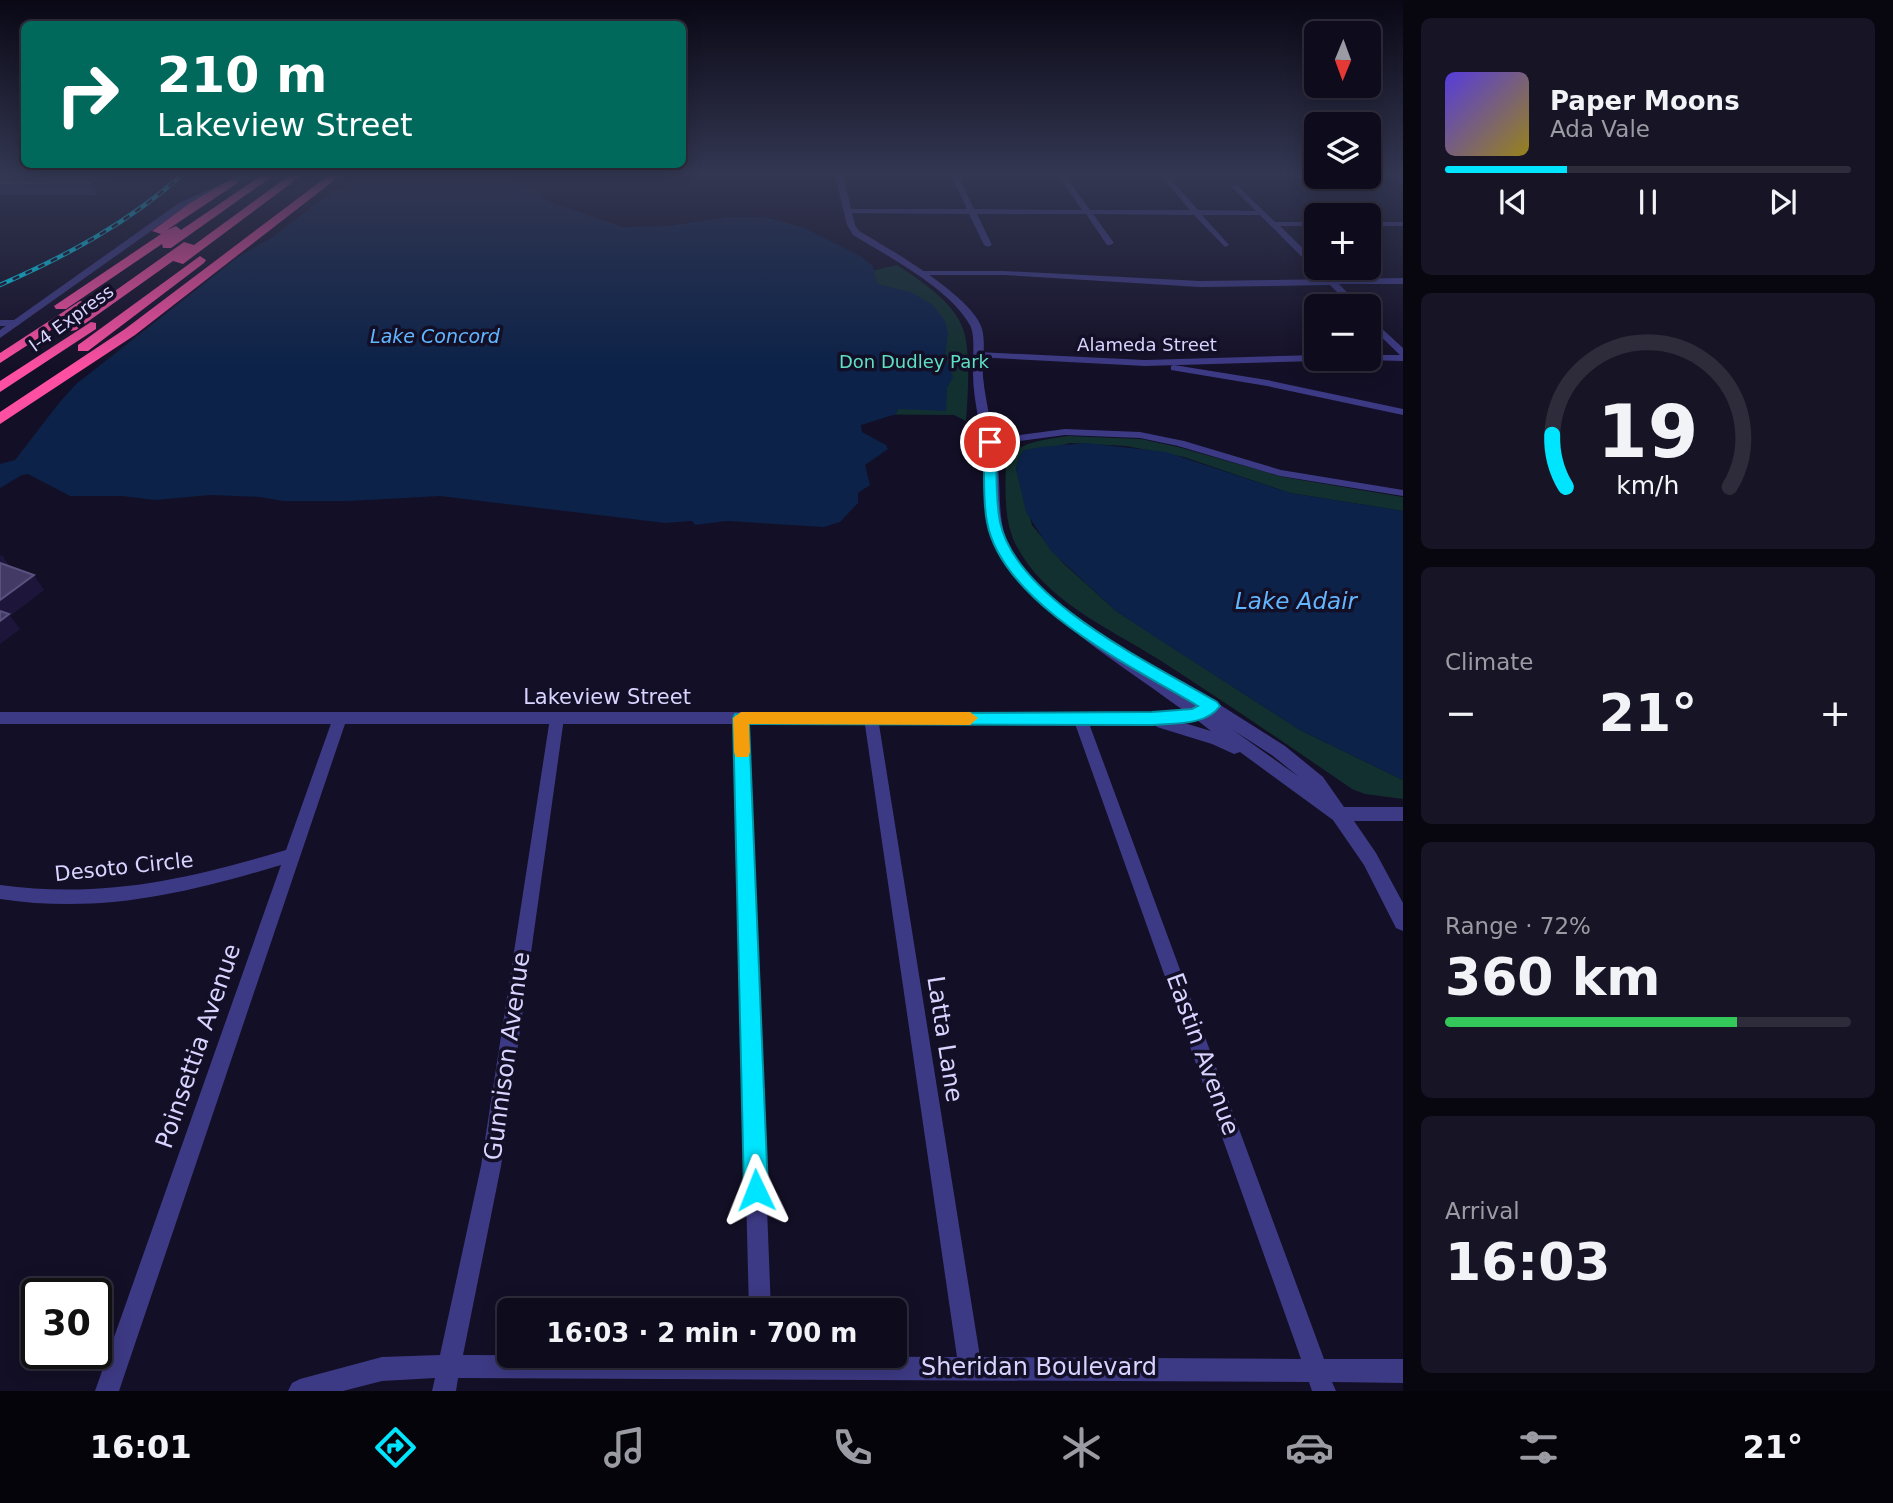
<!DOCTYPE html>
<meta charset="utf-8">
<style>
:root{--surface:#0e0b1c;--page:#171425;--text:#f1f3f6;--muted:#9b9ba3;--line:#2e2b3b;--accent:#00e5ff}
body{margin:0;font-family:"DejaVu Sans",sans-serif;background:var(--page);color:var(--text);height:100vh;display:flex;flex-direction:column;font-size:26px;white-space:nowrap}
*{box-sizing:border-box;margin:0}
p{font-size:23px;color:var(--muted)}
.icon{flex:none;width:38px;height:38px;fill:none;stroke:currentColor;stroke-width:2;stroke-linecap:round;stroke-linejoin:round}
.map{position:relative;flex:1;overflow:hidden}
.side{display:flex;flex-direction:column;gap:18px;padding:18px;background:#08060f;width:490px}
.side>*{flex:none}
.banner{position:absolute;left:21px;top:21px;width:665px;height:147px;border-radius:10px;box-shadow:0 4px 18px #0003,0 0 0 2px var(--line);background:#00695c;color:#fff;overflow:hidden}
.needle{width:46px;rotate:181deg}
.tools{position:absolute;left:1304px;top:21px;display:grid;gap:14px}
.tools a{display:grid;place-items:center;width:77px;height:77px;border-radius:10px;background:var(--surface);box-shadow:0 4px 18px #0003,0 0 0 2px var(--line);font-size:35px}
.speed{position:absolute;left:21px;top:1278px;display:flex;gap:14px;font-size:35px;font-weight:700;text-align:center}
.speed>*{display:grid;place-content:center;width:91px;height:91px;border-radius:50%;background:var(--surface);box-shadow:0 4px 18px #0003,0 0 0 2px var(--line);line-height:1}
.speed .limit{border:4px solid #111;border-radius:10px;background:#fff;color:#111}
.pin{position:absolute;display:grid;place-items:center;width:60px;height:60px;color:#fff;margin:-30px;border:4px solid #fff;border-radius:50%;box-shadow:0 2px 7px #0007}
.me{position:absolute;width:77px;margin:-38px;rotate:358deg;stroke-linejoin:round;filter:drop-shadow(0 0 5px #0008)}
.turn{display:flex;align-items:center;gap:24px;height:147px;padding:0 21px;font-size:32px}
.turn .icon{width:91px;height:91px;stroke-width:2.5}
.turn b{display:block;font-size:49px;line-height:60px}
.big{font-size:52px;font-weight:700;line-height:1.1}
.side .tile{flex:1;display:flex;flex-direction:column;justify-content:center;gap:10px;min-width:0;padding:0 24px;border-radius:10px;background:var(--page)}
.side .dial{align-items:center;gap:0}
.dial svg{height:182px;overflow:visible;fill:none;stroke:var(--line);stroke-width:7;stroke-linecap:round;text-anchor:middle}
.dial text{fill:var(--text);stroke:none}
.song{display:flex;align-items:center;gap:21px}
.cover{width:84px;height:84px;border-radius:10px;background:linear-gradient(135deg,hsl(250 70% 55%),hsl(50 70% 35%))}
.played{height:7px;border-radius:4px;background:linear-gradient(90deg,var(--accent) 30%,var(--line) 30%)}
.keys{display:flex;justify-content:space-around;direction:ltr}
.heat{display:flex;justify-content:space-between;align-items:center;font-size:38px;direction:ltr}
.charge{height:10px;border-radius:5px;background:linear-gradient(90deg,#34c759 72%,var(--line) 0)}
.trip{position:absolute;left:497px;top:1298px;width:410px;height:70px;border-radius:10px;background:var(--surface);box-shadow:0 4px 18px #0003,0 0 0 2px var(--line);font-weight:700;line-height:70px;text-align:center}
.menu{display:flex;height:112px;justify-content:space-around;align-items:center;background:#06040b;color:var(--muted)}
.menu .icon{width:49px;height:49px}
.menu .on{color:var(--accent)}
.menu b{font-size:32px;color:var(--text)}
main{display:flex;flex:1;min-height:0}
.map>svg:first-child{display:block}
.green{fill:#12302f}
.water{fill:#0c2248}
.pier{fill:#130f26}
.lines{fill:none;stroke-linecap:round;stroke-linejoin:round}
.minor{fill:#3d3a85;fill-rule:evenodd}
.tertiary{fill:#3d3a85;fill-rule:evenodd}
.motorway{fill:#ff4fa3;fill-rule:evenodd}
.rail-casing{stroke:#00e5ff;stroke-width:4.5}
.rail{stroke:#130f26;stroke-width:2.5;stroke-dasharray:7;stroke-linecap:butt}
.wall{fill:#312854}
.shaded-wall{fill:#1d163a}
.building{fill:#433a66;stroke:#5a527e;stroke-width:2}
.route{fill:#00e5ff;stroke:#0095a6;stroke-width:2}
.slow{fill:#f59e0b}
.labels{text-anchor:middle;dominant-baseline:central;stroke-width:7;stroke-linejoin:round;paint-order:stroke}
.far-street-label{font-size:18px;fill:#d9d4ff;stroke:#130f26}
.far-park-label{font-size:18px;fill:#5fe0c0;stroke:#130f26}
.far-water-label{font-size:19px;font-style:italic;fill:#62b6ff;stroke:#130f26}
.street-label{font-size:21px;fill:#d9d4ff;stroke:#130f26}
.water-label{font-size:23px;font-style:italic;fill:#62b6ff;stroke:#130f26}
.near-street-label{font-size:24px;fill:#d9d4ff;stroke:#130f26}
</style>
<main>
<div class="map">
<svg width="1403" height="1391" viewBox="0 0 1403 1391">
<rect width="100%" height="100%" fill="#130f26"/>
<g class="green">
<path d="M897,265C921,281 953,301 963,329C971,350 968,398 966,421L954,415L830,414L863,273Z"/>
<path d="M1067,436L1141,439L1178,447L1283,477L1403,497V511L1290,493L1184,457L1126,446L1070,443L1019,457L1016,469L1032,525L1062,562L1116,611L1300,730L1403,780V799L1365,794L1352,789C1288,745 1223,701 1158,659C1107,627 1043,600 1015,543C1004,520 1005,490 1006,465C1013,441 1046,440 1067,436Z"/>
</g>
<g class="water">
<path d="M365,175H478L535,189L541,197L556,204L623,227L669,226L728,217H764L802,227L859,255L873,266L877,284L911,292L933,305L945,321L948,333L945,357L953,377L947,388L946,411L898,409L896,414L861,425L862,432L886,445L888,449L865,465L870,485L858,493V503L840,522L824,527L727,521L695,525L692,521L665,523L440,496L349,501H283L260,497L210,495L155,500L122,496H70L28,474L22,475L0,488V464L15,460L59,403L111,345L231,261L274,236L324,198Z"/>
<path d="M1086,443L1166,452L1290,493L1403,511V780L1300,730L1149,633L1116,611L1051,551L1026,512L1016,469L1019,457L1024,450L1041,447Z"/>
</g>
<path class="pier" d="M232,257H238L57,399L109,343Z"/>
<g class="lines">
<g class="minor">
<path d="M951,175H958L974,209L1082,210L1058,175H1065L1090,210H1190L1160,175H1167L1198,210L1256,211L1231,186L1237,185L1275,222H1316V226H1280L1316,261V268H1319H1313L1260,215H1202L1229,245L1225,247L1194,215L1093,214L1114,243L1110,245H1107L1086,214H977L992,245L988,247L984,245L969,214L848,213L844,211L848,209H967Z"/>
<rect x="1368" y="222" width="35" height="4"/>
<path d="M919,271H1004L1200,281L1403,278V284H1339L1360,306H1351L1330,285L1200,287L1004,275H922L918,273Z"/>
<path d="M1368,316L1403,348V361L1365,360L1368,359V355H1400L1368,324Z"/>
<path d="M0,320H17L21,323L17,326H0Z"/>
<path d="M978,352L1145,360L1316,355V359H1320L1316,361L1145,366L975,357L973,355Z"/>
<path d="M1174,365L1267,380L1403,409V415L1267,386L1171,370V366Z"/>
<path d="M1065,429L1140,432L1184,441L1281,470L1403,490V496L1280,476L1178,446L1140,438L1065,435L990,445L985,442L990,439Z"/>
<path d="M340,713L345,714L347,718L119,1391H95L281,865C184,894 101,914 0,899V885C103,899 188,879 286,850L333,718L335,714Z"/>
<path d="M557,713L562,714L564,718L501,1166L463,1355L957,1357L864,718L866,714H876L878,718L980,1357L1301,1359L1073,718L1075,714H1085L1087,718L1324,1359H1403V1383L1332,1382L1336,1391H1312L1309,1382L458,1378L456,1391H432L435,1378L382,1381L343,1391H288L292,1383L300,1379L382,1357L440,1355L481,1166L550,718L552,714Z"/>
<path d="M741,713L746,714L748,718L771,1311H749L734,718L736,714Z"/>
</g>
<g class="tertiary">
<path d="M241,175H252L185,207L0,338V330L179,203Z"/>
<path d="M835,175H843L855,225L859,231C888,248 974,297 982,329C986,344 982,362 983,377C986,407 995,436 998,466C1001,494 997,522 1010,549C1034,596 1127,653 1171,685L1178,680L1184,682L1285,746L1323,777L1344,807H1403V821H1354L1376,853L1403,903V931L1396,928L1364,865L1333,820L1240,752L1234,754L1212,744L1157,727L1155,724H0V712H1152L1183,710C1128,669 1030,610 998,551C984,525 988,496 986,468C984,436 973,405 973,373C972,360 976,337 970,325C949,288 889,257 853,235L847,225ZM1197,720L1211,731L1181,722ZM1233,730L1273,756L1299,777Z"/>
<path d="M1390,175H1399L1403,178V184Z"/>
</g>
<g class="motorway">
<path d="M262,175H274L171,248H163L162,244L66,309H56L54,306L161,234L152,231L190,203L230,180L239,182L167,230L176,226L181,230Z"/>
<path d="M290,175H302L183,264L173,261L76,330L71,331L64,327L184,242L194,245Z"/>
<path d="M329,175H341L135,335L0,424V412L125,329Z"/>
<path d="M200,256L206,260L204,263L88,351H78V345Z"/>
<path d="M80,301L85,302V308L0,363V353Z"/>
<path d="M91,322L96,323V329L0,392V381Z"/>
</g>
<g class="rail-casing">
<path id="rail" d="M0,285C66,256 128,223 182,175"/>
</g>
<use href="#rail" class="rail"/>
</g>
<g class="wall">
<path d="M119,175L96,195H0V178Z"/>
<path d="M1293,175H1316L1317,177L1316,179H1297Z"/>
<path d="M1368,175H1372L1370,179H1352L1350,177H1368Z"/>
</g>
<g class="shaded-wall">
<path d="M100,175H119L96,195L90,183Z"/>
<path d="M2,555L12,570H0V556Z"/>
<path d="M34,575L44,590L10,616L20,629L0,644V600Z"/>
</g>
<g class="building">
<path d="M4,175H100L90,183H0V178Z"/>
<path d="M0,563L34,575L0,600Z"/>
<path d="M0,611L9,614L0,621Z"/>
</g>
<linearGradient id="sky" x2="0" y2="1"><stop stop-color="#0a0815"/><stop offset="0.47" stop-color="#333752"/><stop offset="1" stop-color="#333752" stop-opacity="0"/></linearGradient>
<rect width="1403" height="370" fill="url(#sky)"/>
<path class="route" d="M990,438L996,442C997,468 995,497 1000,522C1017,601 1153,664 1217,702L1220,706C1206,726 1173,723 1152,725L749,724L768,1190L764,1198L756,1201L748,1198L744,1190L733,718L735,714L1152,712L1192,709L1198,706C1133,667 1002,604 987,522C982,497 985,468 984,442Z"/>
<path class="slow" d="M741,712H970L978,718L970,725L749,724L750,752L748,757H736L734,752L733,718Z"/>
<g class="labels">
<g class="far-street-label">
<text transform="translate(71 318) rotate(-36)">I-4 Express</text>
<text x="1147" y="344">Alameda Street</text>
</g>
<g class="far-park-label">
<text x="914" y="361">Don Dudley Park</text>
</g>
<g class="far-water-label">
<text x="435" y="336">Lake Concord</text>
</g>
<g class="street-label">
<text x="607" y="697">Lakeview Street</text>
<text transform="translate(124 867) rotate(-6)">Desoto Circle</text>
</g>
<g class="water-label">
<text x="1296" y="601">Lake Adair</text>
</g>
<g class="near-street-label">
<text transform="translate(945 1039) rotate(81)">Latta Lane</text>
<text transform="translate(198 1046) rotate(-71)">Poinsettia Avenue</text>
<text transform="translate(1203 1054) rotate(70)">Eastin Avenue</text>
<text transform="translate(507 1056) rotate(-82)">Gunnison Avenue</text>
<text x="1039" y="1367">Sheridan Boulevard</text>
</g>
</g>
</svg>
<div class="tools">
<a><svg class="needle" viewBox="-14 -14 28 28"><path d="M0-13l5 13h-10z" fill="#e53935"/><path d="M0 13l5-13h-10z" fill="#9b9ba3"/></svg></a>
<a><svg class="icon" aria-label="layers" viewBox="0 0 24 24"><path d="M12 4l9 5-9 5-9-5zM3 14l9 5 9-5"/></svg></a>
<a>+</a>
<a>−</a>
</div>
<div class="speed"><div class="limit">30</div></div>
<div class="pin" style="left:990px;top:442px;background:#d93025"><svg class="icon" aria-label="arrive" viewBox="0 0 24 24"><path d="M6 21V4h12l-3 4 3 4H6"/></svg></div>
<svg class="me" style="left:756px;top:1190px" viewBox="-20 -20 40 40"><path d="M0-17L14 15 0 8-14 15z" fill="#00e5ff" stroke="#fff" stroke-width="4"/></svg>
<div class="trip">16:03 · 2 min · 700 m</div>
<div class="banner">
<div class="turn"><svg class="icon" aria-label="right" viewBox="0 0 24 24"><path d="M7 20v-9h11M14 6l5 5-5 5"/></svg><div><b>210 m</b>Lakeview Street</div></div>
</div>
</div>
<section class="side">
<div class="tile">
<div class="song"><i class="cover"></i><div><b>Paper Moons</b><p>Ada Vale</p></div></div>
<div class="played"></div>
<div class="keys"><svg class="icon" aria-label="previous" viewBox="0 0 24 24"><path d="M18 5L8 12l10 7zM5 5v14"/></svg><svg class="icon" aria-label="pause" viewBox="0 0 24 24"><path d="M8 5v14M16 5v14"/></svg><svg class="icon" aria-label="next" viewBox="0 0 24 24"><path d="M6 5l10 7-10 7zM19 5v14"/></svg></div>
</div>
<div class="tile dial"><svg viewBox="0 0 100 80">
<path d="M14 69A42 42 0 1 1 86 69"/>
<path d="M14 69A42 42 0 0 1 8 46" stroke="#00e5ff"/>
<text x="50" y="56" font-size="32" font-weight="700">19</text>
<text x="50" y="72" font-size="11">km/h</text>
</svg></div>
<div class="tile"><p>Climate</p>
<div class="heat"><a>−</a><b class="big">21°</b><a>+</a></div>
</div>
<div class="tile"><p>Range · 72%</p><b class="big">360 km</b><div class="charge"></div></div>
<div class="tile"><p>Arrival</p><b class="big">16:03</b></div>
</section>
</main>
<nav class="menu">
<b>16:01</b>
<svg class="icon on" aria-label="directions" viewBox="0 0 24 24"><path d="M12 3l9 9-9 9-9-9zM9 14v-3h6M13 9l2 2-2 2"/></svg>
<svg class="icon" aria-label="music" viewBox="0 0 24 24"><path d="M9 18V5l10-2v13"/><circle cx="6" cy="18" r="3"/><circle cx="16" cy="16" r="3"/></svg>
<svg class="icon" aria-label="phone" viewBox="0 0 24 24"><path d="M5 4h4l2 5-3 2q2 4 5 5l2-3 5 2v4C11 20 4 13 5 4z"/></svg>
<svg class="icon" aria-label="climate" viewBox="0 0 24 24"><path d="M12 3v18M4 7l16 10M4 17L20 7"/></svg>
<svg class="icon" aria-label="car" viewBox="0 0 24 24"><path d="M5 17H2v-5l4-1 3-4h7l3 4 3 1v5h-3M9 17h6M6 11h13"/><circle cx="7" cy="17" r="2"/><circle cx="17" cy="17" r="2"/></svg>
<svg class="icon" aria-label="filters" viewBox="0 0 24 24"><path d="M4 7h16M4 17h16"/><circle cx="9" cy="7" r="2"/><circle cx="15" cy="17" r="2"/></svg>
<b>21°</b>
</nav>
